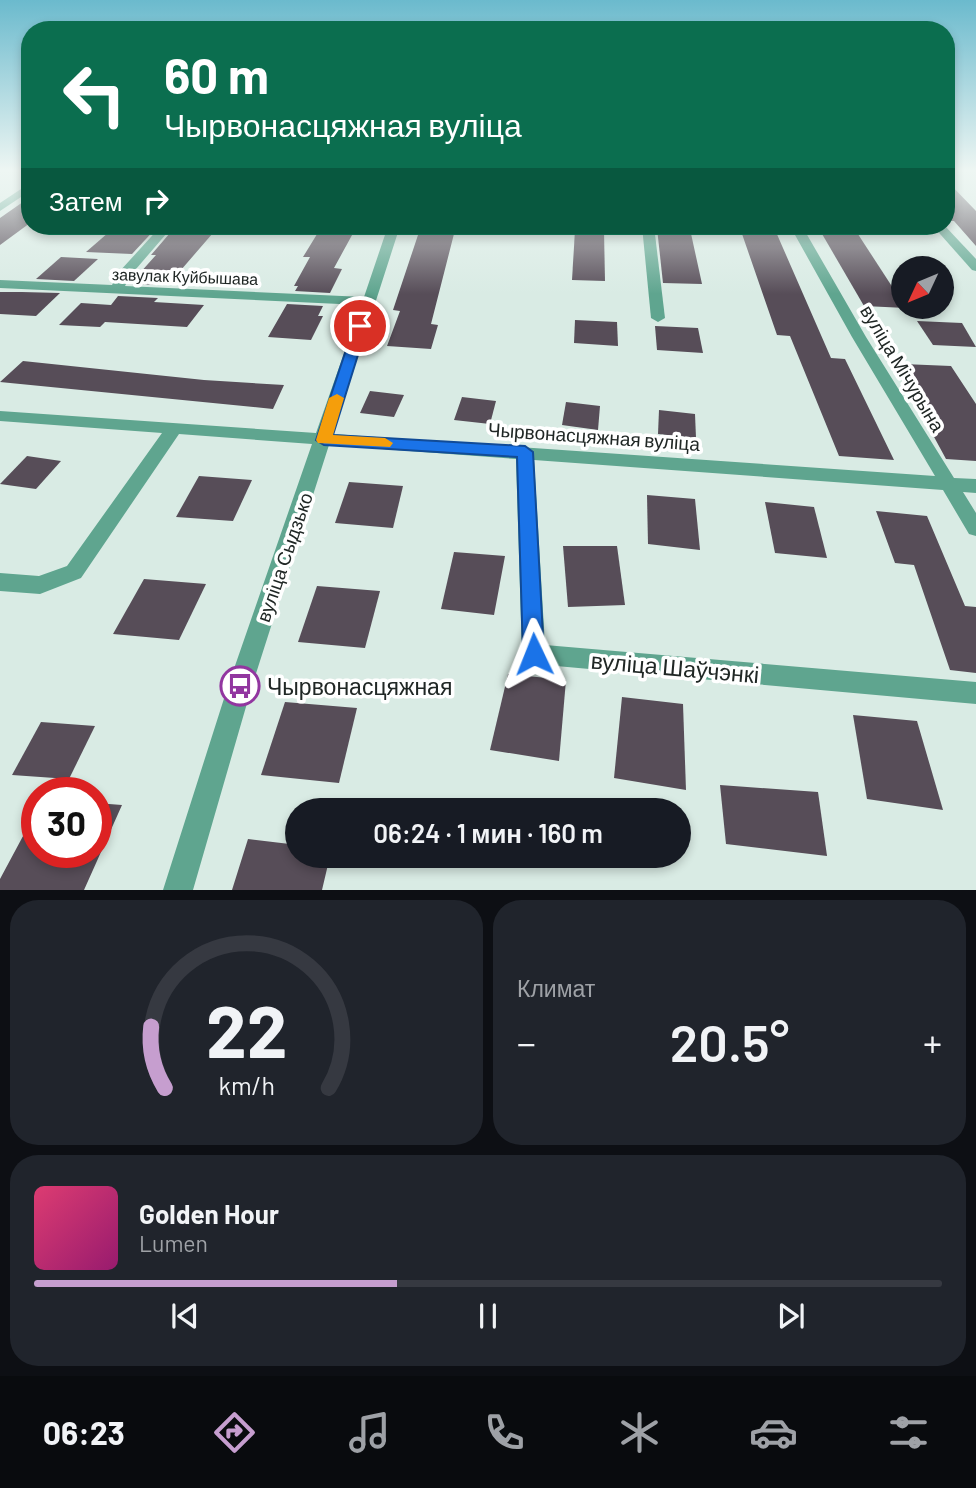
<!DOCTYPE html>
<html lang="ru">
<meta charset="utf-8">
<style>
:root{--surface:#171b24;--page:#20242c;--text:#f1f3f6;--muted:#9ea1a6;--line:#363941;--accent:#c69ecf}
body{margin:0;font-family:Barlow,sans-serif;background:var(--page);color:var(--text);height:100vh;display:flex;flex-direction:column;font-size:26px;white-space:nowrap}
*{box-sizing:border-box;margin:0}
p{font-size:23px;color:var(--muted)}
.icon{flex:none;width:38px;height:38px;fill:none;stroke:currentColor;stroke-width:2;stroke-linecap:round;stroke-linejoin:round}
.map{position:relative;height:890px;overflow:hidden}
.sheet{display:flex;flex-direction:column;gap:10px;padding:10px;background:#0d0f14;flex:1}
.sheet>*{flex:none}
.top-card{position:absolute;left:21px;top:21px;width:934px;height:214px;border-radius:28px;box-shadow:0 4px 10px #0003;background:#0b6e4f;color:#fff;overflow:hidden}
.needle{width:46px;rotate:226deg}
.fabs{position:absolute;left:891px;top:256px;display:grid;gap:14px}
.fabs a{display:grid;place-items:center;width:63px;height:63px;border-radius:50%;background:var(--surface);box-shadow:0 4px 10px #0003;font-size:35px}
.speed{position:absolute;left:21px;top:777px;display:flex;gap:14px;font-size:35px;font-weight:700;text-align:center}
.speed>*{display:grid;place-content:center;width:91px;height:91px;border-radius:50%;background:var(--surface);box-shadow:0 4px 10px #0003;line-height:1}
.speed .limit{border:10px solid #d22;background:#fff;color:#111}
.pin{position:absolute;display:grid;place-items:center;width:60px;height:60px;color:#fff;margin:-30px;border:4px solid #fff;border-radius:50%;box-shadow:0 2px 7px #0007}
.me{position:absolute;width:77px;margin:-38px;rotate:358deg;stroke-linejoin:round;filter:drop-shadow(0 0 5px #0008)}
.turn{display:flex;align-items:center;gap:24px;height:147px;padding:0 28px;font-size:32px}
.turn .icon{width:91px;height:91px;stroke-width:2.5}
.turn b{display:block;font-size:49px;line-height:60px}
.then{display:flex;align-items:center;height:66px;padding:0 28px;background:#0003;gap:14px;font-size:26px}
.big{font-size:52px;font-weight:600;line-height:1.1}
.sheet .widget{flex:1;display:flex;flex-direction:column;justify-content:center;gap:10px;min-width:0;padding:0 24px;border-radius:28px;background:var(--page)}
.sheet .dial{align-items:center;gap:0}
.dial svg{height:182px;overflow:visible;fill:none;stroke:var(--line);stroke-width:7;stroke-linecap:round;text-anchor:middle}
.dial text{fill:var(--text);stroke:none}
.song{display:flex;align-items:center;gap:21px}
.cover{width:84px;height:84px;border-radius:10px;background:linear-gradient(135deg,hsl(340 70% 55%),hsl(320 70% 35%))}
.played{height:7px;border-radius:4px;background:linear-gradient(90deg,var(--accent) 40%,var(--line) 40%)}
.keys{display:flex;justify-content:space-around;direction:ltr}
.heat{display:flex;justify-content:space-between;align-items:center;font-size:38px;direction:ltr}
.sheet .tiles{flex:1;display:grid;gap:10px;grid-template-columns:1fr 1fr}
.widget:last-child{grid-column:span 2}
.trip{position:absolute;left:285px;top:798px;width:406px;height:70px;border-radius:35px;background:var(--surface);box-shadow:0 4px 10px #0003;font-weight:600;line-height:70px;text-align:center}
.menu{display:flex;height:112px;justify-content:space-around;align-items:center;background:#090b0e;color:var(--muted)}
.menu .icon{width:49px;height:49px}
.menu .selected{color:var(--accent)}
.menu b{font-size:32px;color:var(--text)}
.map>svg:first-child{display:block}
.building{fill:#574d58}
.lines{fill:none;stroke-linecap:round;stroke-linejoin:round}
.minor{fill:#5fa58f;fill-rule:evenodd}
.route{fill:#1a73e8;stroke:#114b97;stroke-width:2}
.slow{fill:#f59e0b}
.labels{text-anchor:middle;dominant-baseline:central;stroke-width:7;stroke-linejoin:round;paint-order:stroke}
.far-street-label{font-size:16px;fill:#202725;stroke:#fff}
.street-label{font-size:19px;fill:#202725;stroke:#fff}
.near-street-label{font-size:23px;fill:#202725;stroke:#fff}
.near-poi-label{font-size:23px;fill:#202725;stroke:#fff;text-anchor:start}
</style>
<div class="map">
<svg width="976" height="890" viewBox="0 0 976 890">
<rect width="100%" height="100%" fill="#d9ebe4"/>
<g class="building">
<path d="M947,181L976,211V246L954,221H947Z"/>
<path d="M30,197V223L0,245V218Z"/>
<path d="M116,226H158L132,254L86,252Z"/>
<path d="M176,226H219L168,285L130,284L156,255H151Z"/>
<path d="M322,226H357L334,268L342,269L330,293L295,291L298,286H294L310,257H303Z"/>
<path d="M421,226H456L431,324L438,325L431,349L387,346L400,311L393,310Z"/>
<path d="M818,227L854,228L906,308L864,306Z"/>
<path d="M657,228L690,229L702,284L663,283Z"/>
<path d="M575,230L604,231L605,281L572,280Z"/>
<path d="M741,231L776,232L831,358L845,359L894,460L839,456L790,336L777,335Z"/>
<path d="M61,257L98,259L74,281L36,279Z"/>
<path d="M0,292H22L60,293L36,316L0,314Z"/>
<path d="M118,296L158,298L154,302L204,305L187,327L105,322L100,327L59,325L81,303L111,305Z"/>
<path d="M287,304L323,306L318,316H323L311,340L268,337Z"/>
<path d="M575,320L617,322L618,346L574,343Z"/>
<path d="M917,321L962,323L976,347L933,345Z"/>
<path d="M655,326L698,328L703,353L657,350Z"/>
<path d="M23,361L204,380L284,385L273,409L0,382Z"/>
<path d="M903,364L951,366L976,404V461L946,459L927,424L938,425Z"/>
<path d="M370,391L404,395L394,417L360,413Z"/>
<path d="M462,397L496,401L490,424L454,420Z"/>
<path d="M566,402L600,406L598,430L562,425Z"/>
<path d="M659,410L695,414L696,438L658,434Z"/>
<path d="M27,456L61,461L36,489L0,484Z"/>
<path d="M199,476L252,480L233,521L176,517Z"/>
<path d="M349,482L403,486L393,528L335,523Z"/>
<path d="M647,495L695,499L700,550L648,544Z"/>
<path d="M765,502L814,507L827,558L775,553Z"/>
<path d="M876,511L927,516L965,606L976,607V673L950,670L914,565L895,563Z"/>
<path d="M563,546H617L625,605L568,607Z"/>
<path d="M454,552L505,556L494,615L441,609Z"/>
<path d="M144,579L206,584L179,640L113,634Z"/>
<path d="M317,586L380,591L365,648L298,642Z"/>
<path d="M508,674L566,680L559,761L490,750Z"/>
<path d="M622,697L683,704L686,790L614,778Z"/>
<path d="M285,702L357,708L339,783L261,775Z"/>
<path d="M853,715L917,721L943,810L867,799Z"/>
<path d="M41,722L95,726L69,779L12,775Z"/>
<path d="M720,785L818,792L827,856L726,844Z"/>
<path d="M96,803L122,805L84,890H0V879L37,810V852H96Z"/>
<path d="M248,839L298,845V856H330L322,890H232Z"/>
</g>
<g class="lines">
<g class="minor">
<path d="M30,183V191L0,211V203Z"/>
<path d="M161,226H173L130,276L125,286L364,297L388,226H400L333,434L935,476L852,337L790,226H802L866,337L954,478L976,479V493L963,492L976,513V536L969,534L943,490L534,460L545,645L976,682V704L534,664L526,661L522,654L516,459L329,445L252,686L193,890H163L228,686L312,444L179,434L81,578L40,594L0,591V573L39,576L67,566L162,433L0,421V411L316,433L361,305L0,288V280L112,285L119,272Z"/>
<path d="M642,226H654L665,318L658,322L651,318Z"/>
<path d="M933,226H945L976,259V271L972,270Z"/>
</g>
</g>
<linearGradient id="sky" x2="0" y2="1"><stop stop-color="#6bbacd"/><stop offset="0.58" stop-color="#eef6f3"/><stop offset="1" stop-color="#eef6f3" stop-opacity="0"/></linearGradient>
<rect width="976" height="294" fill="url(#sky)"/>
<path class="route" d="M360,322L367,326L333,435L525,446L533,452L544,654L541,661L534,663L526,661L523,654L517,457L324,445L316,440L354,326Z"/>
<path class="slow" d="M337,394L344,398L333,435L385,438L393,443L390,447L318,443L316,440L329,398Z"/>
<defs>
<g id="bus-ring" transform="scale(2.0125)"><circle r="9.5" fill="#fff" stroke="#9236a0" stroke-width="1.5"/><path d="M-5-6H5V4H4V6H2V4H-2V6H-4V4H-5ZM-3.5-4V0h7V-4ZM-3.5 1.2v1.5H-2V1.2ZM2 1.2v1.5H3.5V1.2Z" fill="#9236a0"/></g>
</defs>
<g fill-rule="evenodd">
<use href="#bus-ring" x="240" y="686"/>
</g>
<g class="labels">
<g class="far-street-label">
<text transform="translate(185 276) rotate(2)">завулак Куйбышава</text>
</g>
<g class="street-label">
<text transform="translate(903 368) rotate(59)">вуліца Мічурына</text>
<text transform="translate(594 436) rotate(4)">Чырвонасцяжная вуліца</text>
<text transform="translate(284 557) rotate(-71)">вуліца Сыдзько</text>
</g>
<g class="near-street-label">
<text transform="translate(675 667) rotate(5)">вуліца Шаўчэнкі</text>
</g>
<g class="near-poi-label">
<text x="267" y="686">Чырвонасцяжная</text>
</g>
</g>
</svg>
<div class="fabs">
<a><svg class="needle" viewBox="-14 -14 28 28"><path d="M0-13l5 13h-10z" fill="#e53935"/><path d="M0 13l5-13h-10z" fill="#9ea1a6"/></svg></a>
</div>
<div class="speed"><div class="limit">30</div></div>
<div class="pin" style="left:360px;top:326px;background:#d93025"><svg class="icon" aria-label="arrive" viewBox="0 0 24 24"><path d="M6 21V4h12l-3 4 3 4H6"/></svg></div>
<svg class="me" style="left:534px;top:654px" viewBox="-20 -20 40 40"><path d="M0-17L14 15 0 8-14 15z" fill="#1a73e8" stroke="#fff" stroke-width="4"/></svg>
<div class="trip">06:24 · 1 мин · 160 m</div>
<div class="top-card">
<div class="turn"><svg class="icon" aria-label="left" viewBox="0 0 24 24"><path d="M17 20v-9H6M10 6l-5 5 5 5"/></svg><div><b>60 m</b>Чырвонасцяжная вуліца</div></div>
<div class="then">Затем<svg class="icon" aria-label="right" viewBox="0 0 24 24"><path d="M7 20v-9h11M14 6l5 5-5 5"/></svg></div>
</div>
</div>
<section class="sheet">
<div class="tiles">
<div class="widget dial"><svg viewBox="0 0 100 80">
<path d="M14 69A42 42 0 1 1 86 69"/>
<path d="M14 69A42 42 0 0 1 8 42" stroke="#c69ecf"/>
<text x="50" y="56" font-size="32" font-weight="700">22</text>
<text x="50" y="72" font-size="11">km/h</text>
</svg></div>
<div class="widget"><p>Климат</p>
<div class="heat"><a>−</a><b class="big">20.5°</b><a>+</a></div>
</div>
<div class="widget">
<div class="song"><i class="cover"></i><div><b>Golden Hour</b><p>Lumen</p></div></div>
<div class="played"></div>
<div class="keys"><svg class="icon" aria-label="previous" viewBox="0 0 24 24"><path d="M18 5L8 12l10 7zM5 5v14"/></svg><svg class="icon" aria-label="pause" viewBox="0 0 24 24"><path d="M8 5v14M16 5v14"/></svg><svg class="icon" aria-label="next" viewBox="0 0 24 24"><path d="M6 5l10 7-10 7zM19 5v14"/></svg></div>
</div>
</div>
</section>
<nav class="menu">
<b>06:23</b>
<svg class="icon selected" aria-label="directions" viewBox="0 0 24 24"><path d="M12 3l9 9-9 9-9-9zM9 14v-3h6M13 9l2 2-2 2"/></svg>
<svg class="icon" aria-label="music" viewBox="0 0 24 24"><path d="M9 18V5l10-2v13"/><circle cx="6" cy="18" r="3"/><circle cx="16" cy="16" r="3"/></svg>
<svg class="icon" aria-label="phone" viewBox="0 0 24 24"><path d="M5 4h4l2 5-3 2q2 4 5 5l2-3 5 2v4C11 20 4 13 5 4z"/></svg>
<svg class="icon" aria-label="climate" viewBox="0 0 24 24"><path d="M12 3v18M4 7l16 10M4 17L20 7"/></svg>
<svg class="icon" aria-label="car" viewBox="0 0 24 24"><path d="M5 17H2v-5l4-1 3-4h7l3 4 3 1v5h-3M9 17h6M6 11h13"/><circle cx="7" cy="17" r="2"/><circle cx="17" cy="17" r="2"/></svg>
<svg class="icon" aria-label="filters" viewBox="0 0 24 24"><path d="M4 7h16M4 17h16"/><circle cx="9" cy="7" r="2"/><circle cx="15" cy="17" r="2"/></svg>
</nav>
